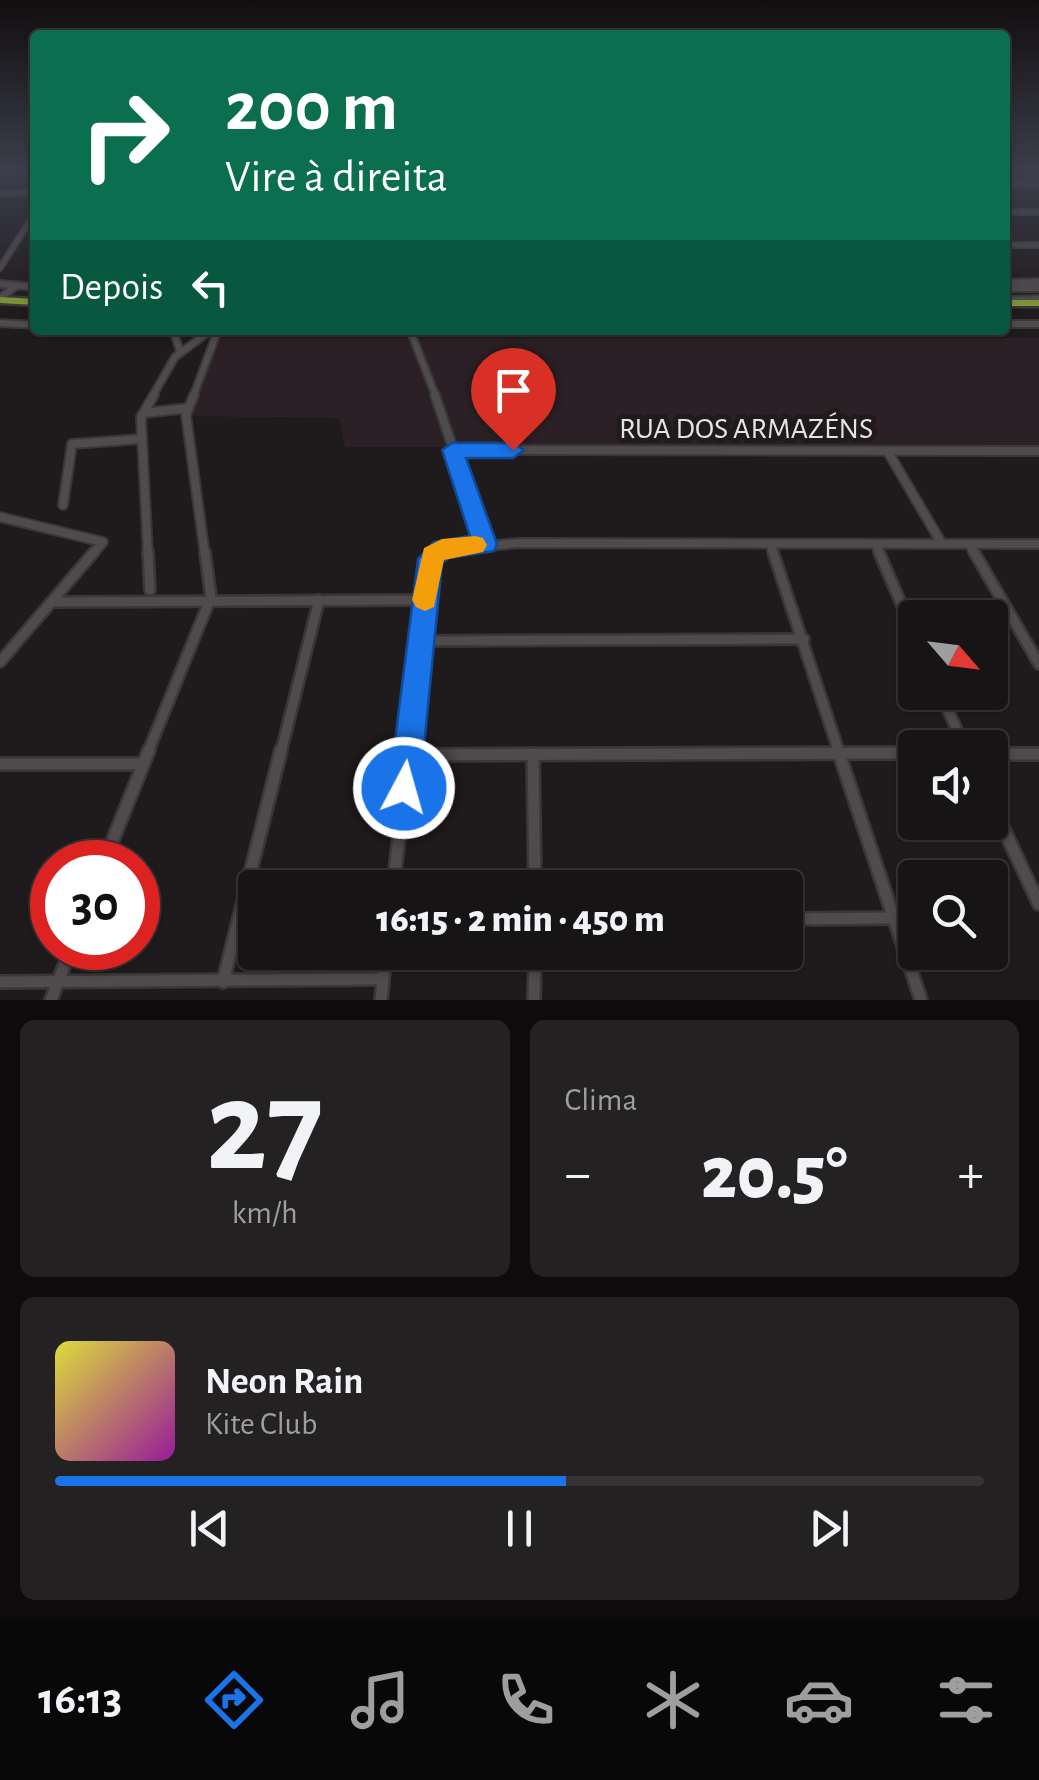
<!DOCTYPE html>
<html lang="pt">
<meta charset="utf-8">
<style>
:root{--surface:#171415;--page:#242122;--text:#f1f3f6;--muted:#9e9ea0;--line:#363334;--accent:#1a73e8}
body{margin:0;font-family:"Alegreya Sans",sans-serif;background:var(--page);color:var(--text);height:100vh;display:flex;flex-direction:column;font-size:38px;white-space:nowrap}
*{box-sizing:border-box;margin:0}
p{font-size:32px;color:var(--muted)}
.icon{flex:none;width:55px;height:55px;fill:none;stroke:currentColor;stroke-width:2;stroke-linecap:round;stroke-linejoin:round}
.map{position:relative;height:1000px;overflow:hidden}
.side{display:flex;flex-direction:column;gap:20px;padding:20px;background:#0d0b0c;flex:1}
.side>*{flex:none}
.guide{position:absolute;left:30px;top:30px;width:980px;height:305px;border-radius:10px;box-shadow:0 2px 8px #0004,0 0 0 2px var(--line);background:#0b6e4f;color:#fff;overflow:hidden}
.needle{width:65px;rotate:118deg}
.tools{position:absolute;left:898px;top:600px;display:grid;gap:20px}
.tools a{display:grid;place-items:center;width:110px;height:110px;border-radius:10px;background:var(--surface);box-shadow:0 2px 8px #0004,0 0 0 2px var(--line);font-size:50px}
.speed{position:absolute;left:30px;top:840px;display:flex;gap:20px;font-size:50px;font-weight:700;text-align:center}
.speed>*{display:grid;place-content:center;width:130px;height:130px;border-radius:50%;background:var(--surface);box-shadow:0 2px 8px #0004,0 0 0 2px var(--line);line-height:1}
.speed .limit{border:15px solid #d22;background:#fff;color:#111}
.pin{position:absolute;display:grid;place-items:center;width:85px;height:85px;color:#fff;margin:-102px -42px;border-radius:50% 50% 50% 0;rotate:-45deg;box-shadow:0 0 10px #0007}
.pin .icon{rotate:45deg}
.me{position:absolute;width:110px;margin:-55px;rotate:6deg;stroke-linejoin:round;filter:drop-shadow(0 0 8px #0008)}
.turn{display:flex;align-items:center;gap:35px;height:210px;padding:0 30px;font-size:45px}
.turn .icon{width:130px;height:130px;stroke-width:2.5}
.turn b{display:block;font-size:70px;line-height:85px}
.then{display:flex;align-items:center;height:95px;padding:0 30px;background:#0003;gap:20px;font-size:38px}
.big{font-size:75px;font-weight:800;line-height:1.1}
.side .widget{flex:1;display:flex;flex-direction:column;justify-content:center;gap:15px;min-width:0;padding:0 35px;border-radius:15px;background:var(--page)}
.side .dial{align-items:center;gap:0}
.dial b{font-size:130px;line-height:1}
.song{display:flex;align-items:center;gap:30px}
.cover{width:120px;height:120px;border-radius:15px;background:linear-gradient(135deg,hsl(60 70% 55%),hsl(300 70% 35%))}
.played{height:10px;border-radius:5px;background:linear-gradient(90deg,var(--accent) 55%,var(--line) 55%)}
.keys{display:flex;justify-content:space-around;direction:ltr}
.heat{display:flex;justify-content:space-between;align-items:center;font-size:55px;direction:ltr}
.side .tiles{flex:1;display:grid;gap:20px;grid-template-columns:1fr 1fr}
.widget:last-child{grid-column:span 2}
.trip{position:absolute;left:238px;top:870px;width:565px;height:100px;border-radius:10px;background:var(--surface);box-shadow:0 2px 8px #0004,0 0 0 2px var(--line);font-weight:800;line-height:100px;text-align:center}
.dock{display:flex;height:160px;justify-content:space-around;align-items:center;background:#090808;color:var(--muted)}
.dock .icon{width:70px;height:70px}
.dock .active{color:var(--accent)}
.dock b{font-size:45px;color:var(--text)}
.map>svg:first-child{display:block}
.built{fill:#2b2025}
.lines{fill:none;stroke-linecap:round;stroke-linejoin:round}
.street-far4-casing{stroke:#3a3738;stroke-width:8}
.street-far3-casing{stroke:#3a3738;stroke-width:10}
.street-far2-casing{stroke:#3a3738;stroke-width:12}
.street-far1-casing{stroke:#3a3738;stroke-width:14}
.street-casing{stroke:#3a3738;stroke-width:16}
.highway-casing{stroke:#3a3738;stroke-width:5}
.street-far4{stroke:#4f4a4c;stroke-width:5}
.street-far3{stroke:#4f4a4c;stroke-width:6}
.street-far2{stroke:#4f4a4c;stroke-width:8}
.street-far1{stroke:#4f4a4c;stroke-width:9}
.street{stroke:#4f4a4c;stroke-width:11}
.highway{fill:#809836;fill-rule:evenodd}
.route{fill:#1a73e8;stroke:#114b97;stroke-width:2.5}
.slow{fill:#f59e0b}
.labels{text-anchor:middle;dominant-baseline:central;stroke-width:10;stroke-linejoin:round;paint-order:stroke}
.street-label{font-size:30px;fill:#e7e3e5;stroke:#1f1a1c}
</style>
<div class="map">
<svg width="1039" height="1000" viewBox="0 0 1039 1000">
<rect width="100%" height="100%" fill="#1f1a1c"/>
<path class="built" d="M219,338H1039V447H345L339,418L188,416Z"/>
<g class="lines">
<g class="street-far4-casing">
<g id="street-far4">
<path d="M1024,172L1039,183"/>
<path d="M1005,184H1039"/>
<path d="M0,194L35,192"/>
<path d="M1005,212H1039"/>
<path d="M1005,245H1039"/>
<path d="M0,268L35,213"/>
</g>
</g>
<g class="street-far3-casing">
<g id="street-far3">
<path d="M1005,283L1039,282"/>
<path d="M0,284L35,287"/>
<path d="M1005,288H1039"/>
<path d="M0,298L16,286"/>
<path d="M1005,300L1039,299"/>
<path d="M0,323L35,325"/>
<path d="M1005,324H1039"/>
<path d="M173,330L180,351"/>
<path d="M410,330L436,397"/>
<path d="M152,397L175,357L211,330"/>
<path d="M193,397L218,330"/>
</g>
</g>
<g class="street-far2-casing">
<g id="street-far2">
<path d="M194,395L186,415L205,555"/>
<path d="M435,395L485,544"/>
<path d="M144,413L189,408"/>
<path d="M452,450L1039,451"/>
<path d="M888,452L942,544"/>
<path d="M63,505L72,444L141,439"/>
<path d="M0,517L103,542L92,555"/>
<path d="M876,544L880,555"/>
<path d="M969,544L975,555"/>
<path d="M771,546L774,555"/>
<path d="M148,555L141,417L154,395"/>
<path d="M433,555L436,551L519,543L1039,544"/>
</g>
</g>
<g class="street-far1-casing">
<g id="street-far1">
<path d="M148,552L150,590"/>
<path d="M773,552L839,752"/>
<path d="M879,552L915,636"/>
<path d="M974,552L1039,664"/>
<path d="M52,602L425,600"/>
<path d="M420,641L804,639"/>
<path d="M0,662L94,552"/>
<path d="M940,692L965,748"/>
<path d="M148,752L211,597L205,552"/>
<path d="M281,752L319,600"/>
<path d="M408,752L430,559L435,552"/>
</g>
</g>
<g class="street-casing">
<g id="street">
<path d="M838,750L921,1000"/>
<path d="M533,754L535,888"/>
<path d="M990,754H1039"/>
<path d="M408,755L915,753"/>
<path d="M0,764H142"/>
<path d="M990,800L1039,904"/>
<path d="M104,862L149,750"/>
<path d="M393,888L409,750"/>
<path d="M785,919L896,918"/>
<path d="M0,982L383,979"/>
<path d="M223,982L281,750"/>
<path d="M51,1000L71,948"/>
<path d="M381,1000L386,952"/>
<path d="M534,1000L535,952"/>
</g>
</g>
<g class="highway-casing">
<g id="highway">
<path d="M0,297L35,299V305L0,303Z"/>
<rect x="1005" y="300" width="34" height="6"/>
</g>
</g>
<use href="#street-far4" class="street-far4"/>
<use href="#street-far3" class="street-far3"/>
<use href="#street-far2" class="street-far2"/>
<use href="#street-far1" class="street-far1"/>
<use href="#street" class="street"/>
<use href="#highway" class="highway"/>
</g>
<linearGradient id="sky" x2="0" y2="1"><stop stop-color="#110e0f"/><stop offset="0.55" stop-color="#3c3e4b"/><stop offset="1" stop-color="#3c3e4b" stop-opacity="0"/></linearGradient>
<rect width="1039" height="312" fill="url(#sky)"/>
<path class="route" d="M452,443H513L524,450L513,458H466L497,544L494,551L449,558L442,563L420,788L416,799L404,804L393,799L389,788L418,559L434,542L470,536L442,450Z"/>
<path class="slow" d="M475,536L483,538L487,545L483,552L444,560L434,607L425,611L416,607L412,600L424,548L442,539Z"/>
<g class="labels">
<g class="street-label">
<text x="746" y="429">RUA DOS ARMAZÉNS</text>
</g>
</g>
</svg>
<div class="tools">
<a><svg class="needle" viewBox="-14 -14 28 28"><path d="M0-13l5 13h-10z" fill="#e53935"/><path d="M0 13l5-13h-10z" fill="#9e9ea0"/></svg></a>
<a><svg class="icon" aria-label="sound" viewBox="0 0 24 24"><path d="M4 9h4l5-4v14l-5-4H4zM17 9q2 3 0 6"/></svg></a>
<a><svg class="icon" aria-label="search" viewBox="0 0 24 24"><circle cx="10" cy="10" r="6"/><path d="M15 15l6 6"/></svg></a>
</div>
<div class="speed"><div class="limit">30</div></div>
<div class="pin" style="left:513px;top:450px;background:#d93025"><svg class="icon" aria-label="arrive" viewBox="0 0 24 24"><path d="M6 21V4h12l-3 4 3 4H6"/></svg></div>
<svg class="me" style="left:404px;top:788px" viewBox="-20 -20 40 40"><circle r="17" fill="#1a73e8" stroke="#fff" stroke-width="3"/><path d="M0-11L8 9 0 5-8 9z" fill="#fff"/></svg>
<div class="trip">16:15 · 2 min · 450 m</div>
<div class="guide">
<div class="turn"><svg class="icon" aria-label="right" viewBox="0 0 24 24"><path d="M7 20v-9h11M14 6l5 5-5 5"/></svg><div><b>200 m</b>Vire à direita</div></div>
<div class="then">Depois<svg class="icon" aria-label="left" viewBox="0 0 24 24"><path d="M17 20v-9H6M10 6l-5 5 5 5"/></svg></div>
</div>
</div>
<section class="side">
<div class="tiles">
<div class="widget dial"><b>27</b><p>km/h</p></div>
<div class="widget"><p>Clima</p>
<div class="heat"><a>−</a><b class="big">20.5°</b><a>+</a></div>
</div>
<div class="widget">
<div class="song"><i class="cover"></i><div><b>Neon Rain</b><p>Kite Club</p></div></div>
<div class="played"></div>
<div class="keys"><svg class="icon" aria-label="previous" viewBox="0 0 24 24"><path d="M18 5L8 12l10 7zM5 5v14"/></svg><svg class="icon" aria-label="pause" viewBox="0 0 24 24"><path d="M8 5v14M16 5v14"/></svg><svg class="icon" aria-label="next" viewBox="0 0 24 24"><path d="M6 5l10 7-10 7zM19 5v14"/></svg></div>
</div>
</div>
</section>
<nav class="dock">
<b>16:13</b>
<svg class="icon active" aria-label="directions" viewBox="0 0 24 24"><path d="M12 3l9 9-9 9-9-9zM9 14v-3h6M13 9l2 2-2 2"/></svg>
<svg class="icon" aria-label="music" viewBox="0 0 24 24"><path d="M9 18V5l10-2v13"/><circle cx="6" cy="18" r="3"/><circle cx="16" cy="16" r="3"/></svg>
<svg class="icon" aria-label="phone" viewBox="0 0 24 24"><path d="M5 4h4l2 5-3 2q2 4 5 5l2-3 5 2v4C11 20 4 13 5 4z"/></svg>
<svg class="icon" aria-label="climate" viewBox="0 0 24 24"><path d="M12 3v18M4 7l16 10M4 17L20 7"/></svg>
<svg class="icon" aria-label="car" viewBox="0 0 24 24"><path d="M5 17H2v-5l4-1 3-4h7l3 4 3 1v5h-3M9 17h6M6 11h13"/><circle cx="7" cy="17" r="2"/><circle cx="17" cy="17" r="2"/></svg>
<svg class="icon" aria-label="filters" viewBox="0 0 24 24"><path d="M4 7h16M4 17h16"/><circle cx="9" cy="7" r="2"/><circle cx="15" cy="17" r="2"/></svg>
</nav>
